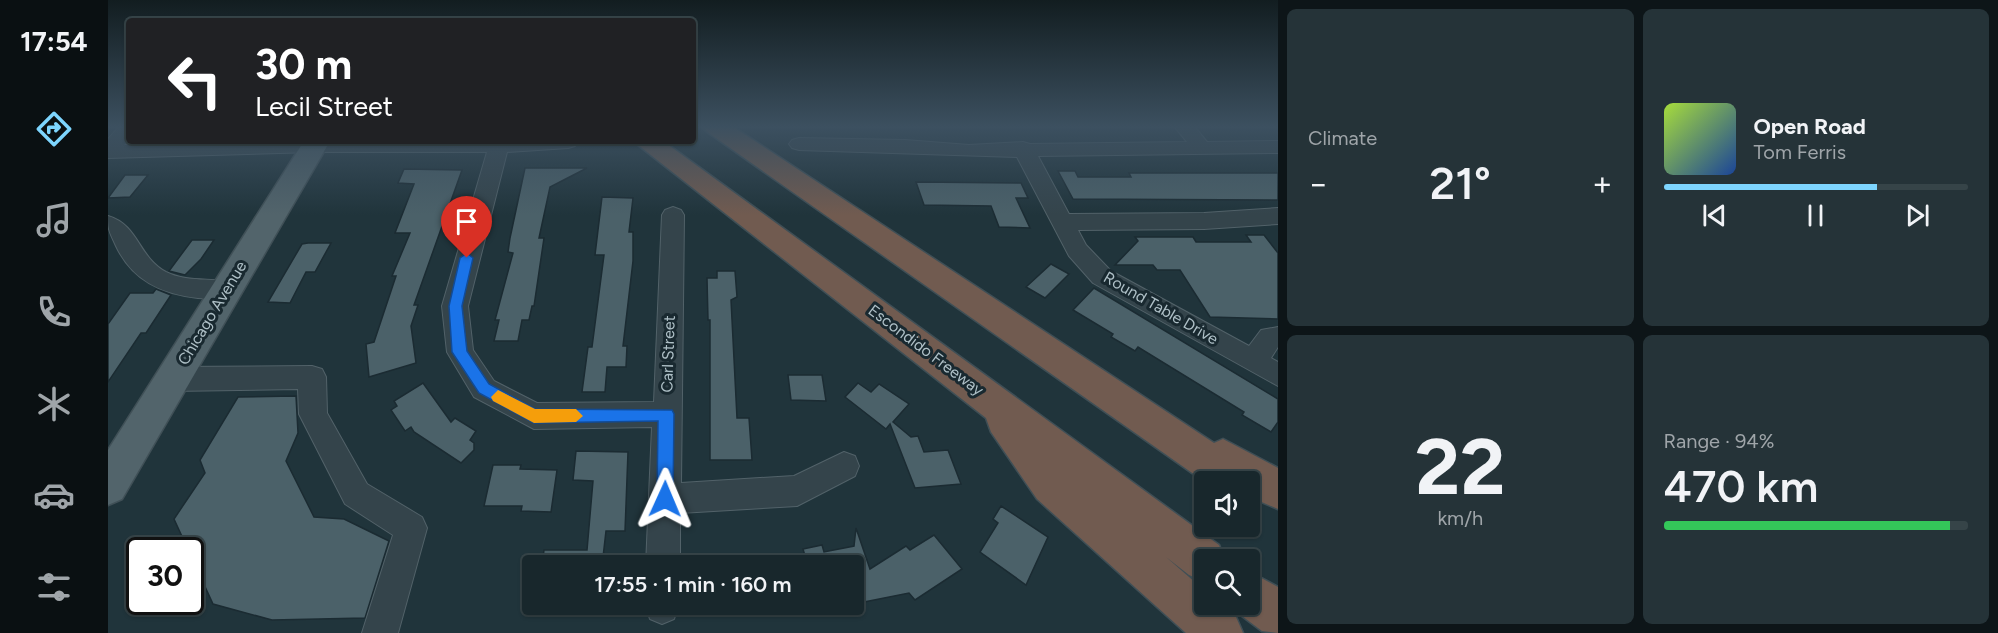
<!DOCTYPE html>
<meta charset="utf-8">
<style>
:root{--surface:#18272c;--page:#253338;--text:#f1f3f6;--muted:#9fa5a9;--line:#364448;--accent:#7dd5fe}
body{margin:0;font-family:Figtree,sans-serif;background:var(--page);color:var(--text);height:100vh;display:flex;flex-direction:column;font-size:22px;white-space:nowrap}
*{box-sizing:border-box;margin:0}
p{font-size:20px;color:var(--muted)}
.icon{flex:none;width:33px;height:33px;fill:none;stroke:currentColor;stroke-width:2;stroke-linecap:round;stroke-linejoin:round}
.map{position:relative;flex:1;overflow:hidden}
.side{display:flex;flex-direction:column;gap:9px;padding:9px;background:#0d1518;width:720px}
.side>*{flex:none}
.guide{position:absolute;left:18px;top:18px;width:570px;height:126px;border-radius:6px;box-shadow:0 2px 4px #0004,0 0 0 2px var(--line);background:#202124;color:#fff;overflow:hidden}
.tools{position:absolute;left:1086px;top:471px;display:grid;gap:12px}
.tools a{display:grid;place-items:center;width:66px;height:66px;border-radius:6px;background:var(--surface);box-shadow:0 2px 4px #0004,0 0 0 2px var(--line);font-size:30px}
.speed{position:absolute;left:18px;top:537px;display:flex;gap:12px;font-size:30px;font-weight:700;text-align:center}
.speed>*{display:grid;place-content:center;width:78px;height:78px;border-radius:50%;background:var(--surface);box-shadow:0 2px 4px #0004,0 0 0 2px var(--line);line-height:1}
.speed .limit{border:3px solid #111;border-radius:9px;background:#fff;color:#111}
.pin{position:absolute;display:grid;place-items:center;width:51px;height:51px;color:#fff;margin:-62px -26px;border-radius:50% 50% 50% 0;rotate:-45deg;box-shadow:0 0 6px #0007}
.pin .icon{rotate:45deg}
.me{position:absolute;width:66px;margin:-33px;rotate:1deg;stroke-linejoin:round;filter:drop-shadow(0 0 4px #0008)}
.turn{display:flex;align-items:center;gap:21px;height:126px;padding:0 30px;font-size:27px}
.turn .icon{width:78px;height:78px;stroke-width:2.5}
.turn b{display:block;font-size:42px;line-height:51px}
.big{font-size:45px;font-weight:600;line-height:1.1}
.side .card{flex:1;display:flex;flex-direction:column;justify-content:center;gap:9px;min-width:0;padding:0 21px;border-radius:9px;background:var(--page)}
.side .dial{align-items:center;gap:0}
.dial b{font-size:78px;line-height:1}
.song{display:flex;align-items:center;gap:18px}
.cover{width:72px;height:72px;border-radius:9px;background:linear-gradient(135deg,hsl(80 70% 55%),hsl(220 70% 35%))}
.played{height:6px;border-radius:3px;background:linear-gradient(90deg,var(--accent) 70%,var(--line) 70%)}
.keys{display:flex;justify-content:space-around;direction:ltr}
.heat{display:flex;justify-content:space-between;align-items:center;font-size:33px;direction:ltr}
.charge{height:9px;border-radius:4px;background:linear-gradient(90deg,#34c759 94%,var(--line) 0)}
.side .tiles{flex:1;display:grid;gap:9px;grid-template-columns:repeat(2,1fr)}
.trip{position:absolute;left:414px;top:555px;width:342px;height:60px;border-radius:6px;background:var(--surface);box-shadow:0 2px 4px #0004,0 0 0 2px var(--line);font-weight:600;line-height:60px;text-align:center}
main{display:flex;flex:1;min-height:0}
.dock{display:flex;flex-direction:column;width:108px;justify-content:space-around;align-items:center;background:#0a1012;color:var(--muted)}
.dock .icon{width:42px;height:42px}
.dock .selected{color:var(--accent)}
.dock b{font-size:27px;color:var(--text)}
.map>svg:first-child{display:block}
.building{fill:#4b6169;stroke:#1b2b32;stroke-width:1.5}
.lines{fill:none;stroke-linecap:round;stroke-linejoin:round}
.minor-casing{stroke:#526269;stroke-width:2}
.major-casing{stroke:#405057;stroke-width:3}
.highway-casing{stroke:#3f4f56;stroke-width:3}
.minor{fill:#34444b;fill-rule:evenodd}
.major{fill:#52646b;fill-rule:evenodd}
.highway{fill:#715b50;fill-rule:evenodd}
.route{fill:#1a73e8;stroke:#114b97;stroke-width:1.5}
.slow{fill:#f59e0b}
.labels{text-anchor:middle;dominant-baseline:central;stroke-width:6;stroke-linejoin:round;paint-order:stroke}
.street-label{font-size:16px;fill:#afc0c7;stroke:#192930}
</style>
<main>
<nav class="dock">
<b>17:54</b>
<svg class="icon selected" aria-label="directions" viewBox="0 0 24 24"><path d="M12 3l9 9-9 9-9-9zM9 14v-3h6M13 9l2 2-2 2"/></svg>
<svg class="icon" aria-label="music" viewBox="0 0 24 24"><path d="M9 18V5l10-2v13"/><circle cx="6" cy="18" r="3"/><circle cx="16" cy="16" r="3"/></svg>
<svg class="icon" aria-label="phone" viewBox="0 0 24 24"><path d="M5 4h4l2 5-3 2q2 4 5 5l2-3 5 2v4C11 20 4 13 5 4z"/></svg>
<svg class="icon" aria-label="climate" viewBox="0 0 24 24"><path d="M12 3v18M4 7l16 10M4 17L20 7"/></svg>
<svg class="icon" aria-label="car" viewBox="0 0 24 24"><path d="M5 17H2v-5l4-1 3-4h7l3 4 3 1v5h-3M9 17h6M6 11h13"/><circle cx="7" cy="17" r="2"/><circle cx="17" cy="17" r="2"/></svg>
<svg class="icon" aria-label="filters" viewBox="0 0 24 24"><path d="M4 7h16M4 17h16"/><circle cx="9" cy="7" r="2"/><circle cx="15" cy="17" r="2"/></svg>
</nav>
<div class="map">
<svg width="1170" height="633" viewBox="0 0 1170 633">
<rect width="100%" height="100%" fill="#20343b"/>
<g class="building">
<path d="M417,168H479L442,187L431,238H436L426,306H424L421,320H414L410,341H386L391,320H387L405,253L400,252L402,238Z"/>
<path d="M296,169L354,170L306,305H310L303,326L308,363L261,377L258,344L266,342L288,276H284L302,233H287L306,184L290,183Z"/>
<path d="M950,171H967L970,177H1023L1021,173H1170V200L965,199Z"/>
<path d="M17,175H40L22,197L0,198Z"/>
<path d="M808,182L913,183L920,198H908L922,228L891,227L883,206L816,205Z"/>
<path d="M494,197L525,198L521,232H525V261L515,346H519L518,367H499L497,392H474L480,347H484L496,255H487Z"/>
<path d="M1138,235H1156L1170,253V319L1102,317L1072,270H1049L1045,265H1007L1030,241L1027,237H1085L1088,242H1143Z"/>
<path d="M84,240H106L93,259L77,275L61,271Z"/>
<path d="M200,243H223L207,272H198L182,303L160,302L194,244Z"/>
<path d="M943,264L961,274L937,298L918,287Z"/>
<path d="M609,271H627L629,297L623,300L629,418H641L644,460H602V320H600L599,278H609Z"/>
<path d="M986,288L1170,399V422L1163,432L1134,415L1136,412L1030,347L1027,351L1003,337L1005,334L965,310Z"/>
<path d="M48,289L63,295L38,333H33L0,382V324L22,293H45Z"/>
<path d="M680,375H714L718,401L683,400Z"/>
<path d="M315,383L343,422L347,418L368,431L362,440L366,443V450L353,463L306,432L303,427L297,431L283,410L289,406L286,401Z"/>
<path d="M750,383L763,392L771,384L801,404L785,422L803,437L810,436L816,452L840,450L853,484L807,488L782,424L778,429L737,397Z"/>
<path d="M188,396L190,433L178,461L206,517L236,519L281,541L257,618L164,620L105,604L66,519L97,473L92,460L130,397Z"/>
<path d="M468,451L520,452L517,531H498L494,566H434L436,550H479L485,481L465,480Z"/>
<path d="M385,465H413L412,469L449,470L443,512L413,511L414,506H376Z"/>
<path d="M893,506L940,537L918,585L872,552L890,523L885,519Z"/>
<path d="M748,528L762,569L798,546L802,550L826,535L854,569L807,600L801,593L746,604V566H685L684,558L697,556L695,549L714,545L716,552L746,546Z"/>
</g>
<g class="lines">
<g class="minor-casing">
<g id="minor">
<path d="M12,126H21V140L16,145L166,141H469L467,146L460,148L399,152L360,306L365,350L386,381L429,403L546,402L554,215L557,210L565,207L573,210L576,215L573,483L686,476L736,452L747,456L751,466L747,476L689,506L572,513V566H538L544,427L426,429L366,397L339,352L334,306L379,152H206L0,158V139Z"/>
<path d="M1066,126H1086L1099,142L1170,141V153L930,156L961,214L1096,213L1170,208V224L1096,229L970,230L978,245L1003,271L1141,346L1153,330L1170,327V347L1163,358L1170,362V386L985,283L961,256L909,157L691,150L684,148L681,144L684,140L691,138L797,140L861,145L915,142L922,144L1079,142Z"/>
<path d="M0,216C31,225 30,257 58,272C80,283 105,277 127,283L130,290L127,297C115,300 102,299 90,298C53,294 24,280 8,246C2,232 0,232 0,216Z"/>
<path d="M204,366L214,369L218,377L219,413L259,484L314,517L319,528L290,633H254L285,535L237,504L191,414L190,389L64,391L54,387L50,379L54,371L64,367Z"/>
<path d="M537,604H571L566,619L554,624L542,619Z"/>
</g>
</g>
<g class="major-casing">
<path id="major" d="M196,141H222L14,499L0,505V450Z"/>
</g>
<g class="highway-casing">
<g id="highway">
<path d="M594,126H624L1106,443L1115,439L1170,468V509L1142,497V482H1097L598,131Z"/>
<path d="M525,141H555L1111,545L1117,560H1096V582L1081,575L1058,557L1096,590V604H1114L1128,617L1135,633H1078L929,499L883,432L878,418Z"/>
<path d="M1142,572L1170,587V633L1154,631L1126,610L1124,604H1142Z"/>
</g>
</g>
<use href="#minor" class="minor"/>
<use href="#major" class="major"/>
<use href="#highway" class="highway"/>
</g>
<linearGradient id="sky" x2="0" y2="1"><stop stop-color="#121d20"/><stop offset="0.59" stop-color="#3c5060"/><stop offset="1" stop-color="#3c5060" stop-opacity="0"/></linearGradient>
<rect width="1170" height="215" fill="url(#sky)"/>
<path class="route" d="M359,253L365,258L354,306L359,351L381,384L427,409L564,410L566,414L565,499L563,504L557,507L551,504L549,499L550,421L426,423L371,393L344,352L341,306L352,258Z"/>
<path class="slow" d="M390,390L427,409H468L475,416L468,422L426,423L385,401L383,397Z"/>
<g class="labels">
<g class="street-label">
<text transform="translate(1053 308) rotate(30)">Round Table Drive</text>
<text transform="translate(104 313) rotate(-59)">Chicago Avenue</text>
<text transform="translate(818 350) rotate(37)">Escondido Freeway</text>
<text transform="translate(560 354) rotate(-88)">Carl Street</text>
</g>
</g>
</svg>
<div class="tools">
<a><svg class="icon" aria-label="sound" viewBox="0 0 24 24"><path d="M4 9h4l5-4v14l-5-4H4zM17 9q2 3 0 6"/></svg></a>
<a><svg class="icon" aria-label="search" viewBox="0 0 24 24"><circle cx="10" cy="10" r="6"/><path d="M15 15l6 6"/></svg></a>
</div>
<div class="speed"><div class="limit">30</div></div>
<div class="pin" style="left:359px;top:258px;background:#d93025"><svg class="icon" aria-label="arrive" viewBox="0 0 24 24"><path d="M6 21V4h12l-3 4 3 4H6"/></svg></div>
<svg class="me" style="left:557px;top:499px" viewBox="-20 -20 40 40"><path d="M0-17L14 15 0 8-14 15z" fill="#1a73e8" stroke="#fff" stroke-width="4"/></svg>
<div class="trip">17:55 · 1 min · 160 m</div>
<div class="guide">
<div class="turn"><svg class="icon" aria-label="left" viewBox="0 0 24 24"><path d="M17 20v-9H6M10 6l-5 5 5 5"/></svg><div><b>30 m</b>Lecil Street</div></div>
</div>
</div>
<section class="side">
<div class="tiles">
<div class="card"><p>Climate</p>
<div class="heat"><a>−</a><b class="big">21°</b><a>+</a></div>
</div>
<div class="card">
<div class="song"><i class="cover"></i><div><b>Open Road</b><p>Tom Ferris</p></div></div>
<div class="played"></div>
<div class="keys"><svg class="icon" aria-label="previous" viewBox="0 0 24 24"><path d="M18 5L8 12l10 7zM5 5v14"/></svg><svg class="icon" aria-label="pause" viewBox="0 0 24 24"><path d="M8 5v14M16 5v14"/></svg><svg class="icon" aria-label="next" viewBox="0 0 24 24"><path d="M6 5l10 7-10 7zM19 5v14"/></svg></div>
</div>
<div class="card dial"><b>22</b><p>km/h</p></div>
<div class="card"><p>Range · 94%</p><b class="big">470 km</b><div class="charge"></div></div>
</div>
</section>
</main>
